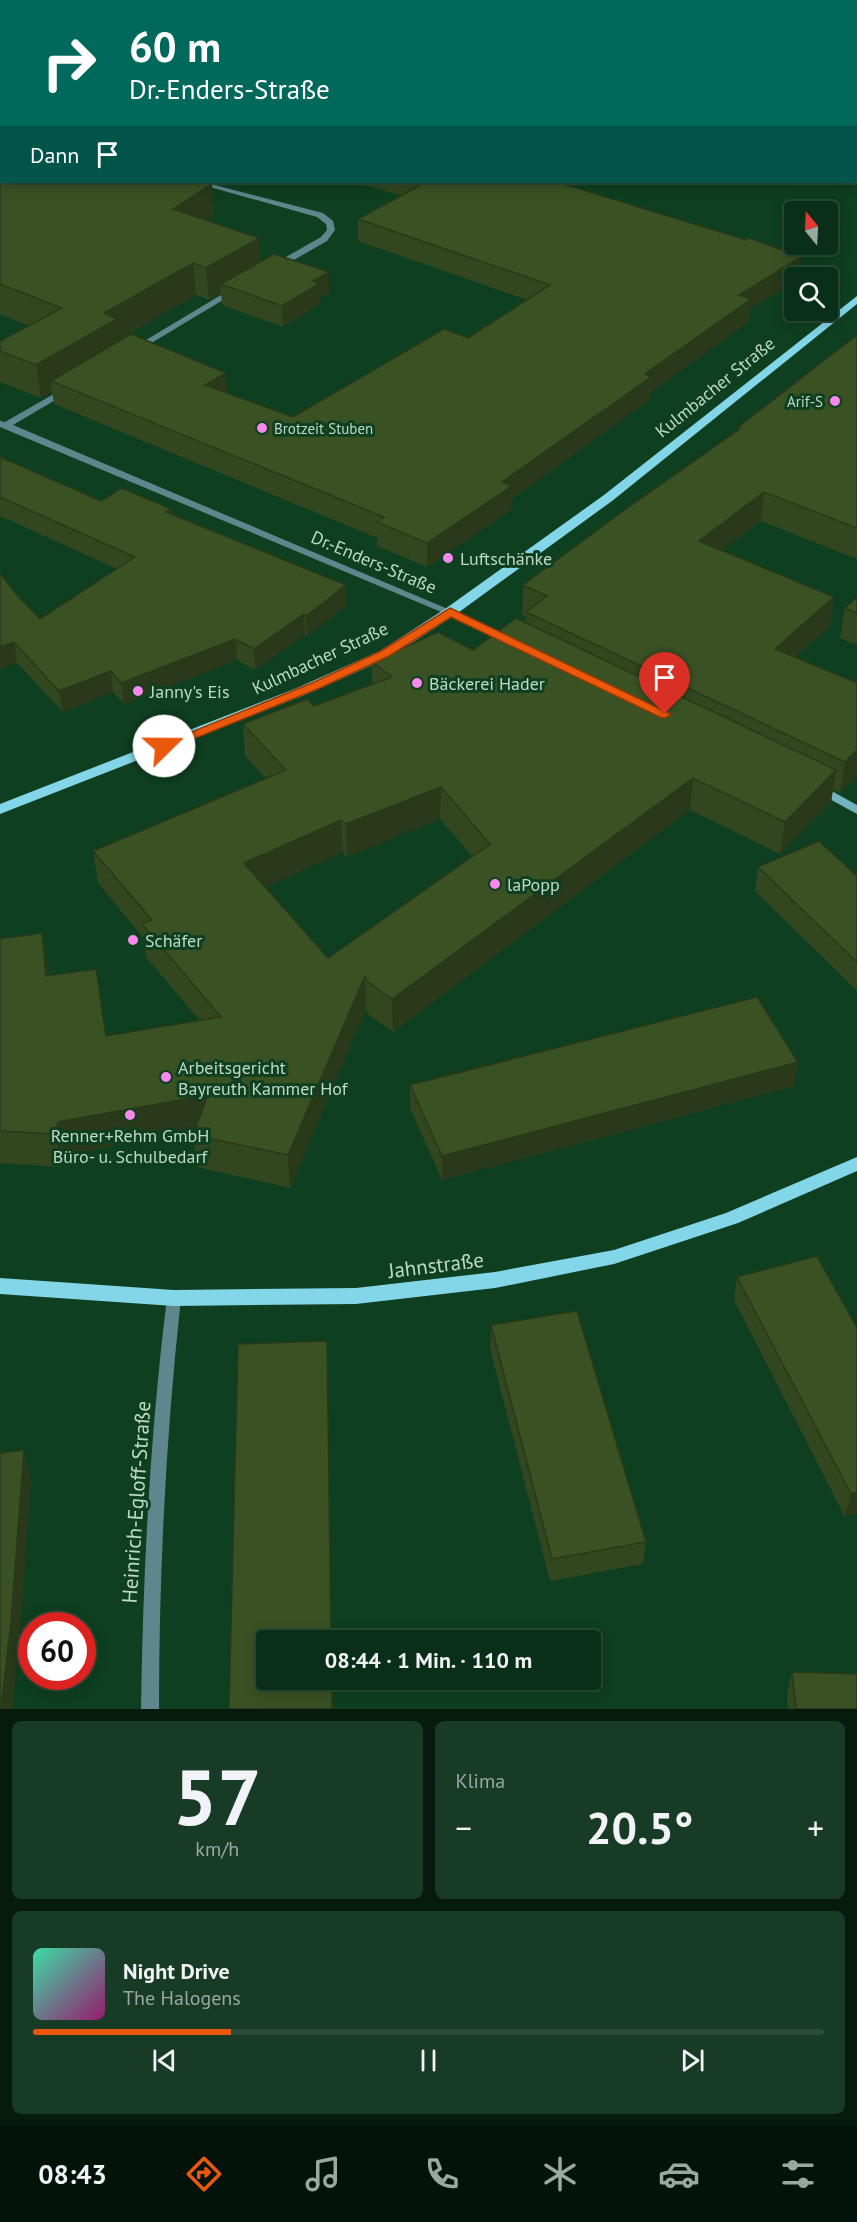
<!DOCTYPE html>
<html lang="de">
<meta charset="utf-8">
<style>
:root{--surface:#0a2f18;--page:#183b25;--text:#f1f3f6;--muted:#99a9a2;--line:#2a4a37;--accent:#ea580c}
body{margin:0;font-family:"PT Sans",sans-serif;background:var(--page);color:var(--text);height:100vh;display:flex;flex-direction:column;font-size:22px;white-space:nowrap}
*{box-sizing:border-box;margin:0}
p{font-size:20px;color:var(--muted)}
.icon{flex:none;width:33px;height:33px;fill:none;stroke:currentColor;stroke-width:2;stroke-linecap:round;stroke-linejoin:round}
.map{position:relative;height:1709px;overflow:hidden}
.panel{display:flex;flex-direction:column;gap:12px;padding:12px;background:#061a0d;flex:1}
.panel>*{flex:none}
.guide{position:absolute;left:0px;top:0px;width:858px;height:183px;box-shadow:0 3px 15px #0003,0 0 0 2px var(--line);background:#00695c;color:#fff;overflow:hidden}
.needle{width:39px;rotate:342deg}
.fabs{position:absolute;left:784px;top:201px;display:grid;gap:12px}
.fabs a{display:grid;place-items:center;width:54px;height:54px;border-radius:6px;background:var(--surface);box-shadow:0 3px 15px #0003,0 0 0 2px var(--line);font-size:30px}
.speed{position:absolute;left:18px;top:1612px;display:flex;gap:12px;font-size:30px;font-weight:700;text-align:center}
.speed>*{display:grid;place-content:center;width:78px;height:78px;border-radius:50%;background:var(--surface);box-shadow:0 3px 15px #0003,0 0 0 2px var(--line);line-height:1}
.speed .limit{border:9px solid #d22;background:#fff;color:#111}
.pin{position:absolute;display:grid;place-items:center;width:51px;height:51px;color:#fff;margin:-62px -26px;border-radius:50% 50% 50% 0;rotate:-45deg;box-shadow:0 0 6px #0007}
.pin .icon{rotate:45deg}
.me{position:absolute;width:66px;margin:-33px;rotate:68deg;stroke-linejoin:round;filter:drop-shadow(0 0 4px #0008)}
.turn{display:flex;align-items:center;gap:21px;height:126px;padding:0 30px;font-size:27px}
.turn .icon{width:78px;height:78px;stroke-width:2.5}
.turn b{display:block;font-size:42px;line-height:51px}
.then{display:flex;align-items:center;height:57px;padding:0 30px;background:#0003;gap:12px;font-size:22px}
.big{font-size:45px;font-weight:700;line-height:1.1}
.panel .widget{flex:1;display:flex;flex-direction:column;justify-content:center;gap:9px;min-width:0;padding:0 21px;border-radius:9px;background:var(--page)}
.panel .dial{align-items:center;gap:0}
.dial b{font-size:78px;line-height:1}
.song{display:flex;align-items:center;gap:18px}
.cover{width:72px;height:72px;border-radius:9px;background:linear-gradient(135deg,hsl(160 70% 55%),hsl(320 70% 35%))}
.played{height:6px;border-radius:3px;background:linear-gradient(90deg,var(--accent) 25%,var(--line) 25%)}
.keys{display:flex;justify-content:space-around;direction:ltr}
.heat{display:flex;justify-content:space-between;align-items:center;font-size:33px;direction:ltr}
.panel .tiles{flex:1;display:grid;gap:12px;grid-template-columns:1fr 1fr}
.widget:last-child{grid-column:span 2}
.trip{position:absolute;left:256px;top:1630px;width:345px;height:60px;border-radius:6px;background:var(--surface);box-shadow:0 3px 15px #0003,0 0 0 2px var(--line);font-weight:700;line-height:60px;text-align:center}
.tabs{display:flex;height:96px;justify-content:space-around;align-items:center;background:#04130a;color:var(--muted)}
.tabs .icon{width:42px;height:42px}
.tabs .current{color:var(--accent)}
.tabs b{font-size:27px;color:var(--text)}
.map>svg:first-child{display:block}
.lines{fill:none;stroke-linecap:round;stroke-linejoin:round}
.pedestrian{fill:#5f868d;fill-rule:evenodd}
.minor{fill:#5f868d;fill-rule:evenodd}
.secondary{fill:#74b3c0;fill-rule:evenodd}
.primary{fill:#83d6e7;fill-rule:evenodd}
.wall{fill:#32461f;fill-rule:evenodd}
.shaded-wall{fill:#293919}
.building{fill:#3a5124;stroke:#293919;stroke-width:1.5;fill-rule:evenodd}
.route{fill:#ea580c;stroke:#983908;stroke-width:1.5}
.poi-dot{fill:#f888eb;stroke:#0e3f20;stroke-width:2}
.labels{text-anchor:middle;dominant-baseline:central;stroke-width:6;stroke-linejoin:round;paint-order:stroke}
.far-poi-label{font-size:15px;fill:#c0d9c5;stroke:#0e3f20;text-anchor:end}
.street-label{font-size:18px;fill:#c0d9c5;stroke:#0e3f20}
.poi-label{font-size:18px;fill:#c0d9c5;stroke:#0e3f20;text-anchor:start}
.near-street-label{font-size:21px;fill:#c0d9c5;stroke:#0e3f20}
</style>
<div class="map">
<svg width="857" height="1709" viewBox="0 0 857 1709">
<rect width="100%" height="100%" fill="#0e3f20"/>
<g class="lines">
<g class="pedestrian">
<path d="M528,0L527,2H520L521,0Z"/>
<rect x="856" y="39" width="1" height="4"/>
</g>
<g class="minor">
<path d="M192,182H203L323,213L333,221L335,230L327,241L278,269H272V265L321,237L327,230L326,224L317,217Z"/>
<path d="M231,289L238,291L138,351L131,349Z"/>
<path d="M66,387L71,390L69,392L13,425L455,612L454,614H446L0,427V421L5,422Z"/>
<path d="M174,1292L179,1294L181,1298C166,1435 159,1571 159,1709H141C143,1571 150,1435 167,1298L169,1294Z"/>
</g>
<g class="secondary">
<path d="M450,609L513,638L514,640L513,642H505L446,614L445,612L446,610Z"/>
<path d="M819,784L857,805V814L815,791L813,788Z"/>
</g>
<g class="primary">
<path d="M231,0L247,2H232Z"/>
<path d="M325,0H340L342,2H326Z"/>
<rect x="856" y="124" width="1" height="6"/>
<rect x="856" y="146" width="1" height="7"/>
<path d="M857,296V304L612,501L455,615L390,657L307,694L0,814V804L297,688L380,651L445,609L604,495Z"/>
<path d="M857,1157V1171L738,1223L614,1264L495,1288L356,1304L174,1306L0,1294V1278L174,1290L356,1288L495,1272L614,1250L726,1213Z"/>
</g>
</g>
<g class="wall">
<path d="M0,0L2,182L212,184L214,215L206,220L260,262L329,272V293L320,298V304L283,327L222,305L221,293L209,300L196,295L120,339V341L228,393L293,417L468,338L527,300L358,241V219L401,195L353,182H575L574,187L795,278V281L750,309L748,322L650,393L649,400L512,499L511,510L427,567L377,546V538L54,404L52,392L41,398L0,382V341L29,326L0,314Z"/>
<path d="M585,0H826L824,2H591Z"/>
<path d="M857,335V559L761,521L722,550L830,626L795,657L857,775L840,793L833,789L831,802L780,854L690,810L393,1032L369,1015L366,1009L290,1188L197,1167L193,1135L194,1131L64,1155L61,1167L0,1163V939L48,966L49,975L106,1036L199,1020L146,957L144,939L98,883L93,851L266,778L245,756L243,724L314,706L372,684V662L473,650L525,623L526,616L522,615L523,585L737,431L738,427ZM440,819L472,856L328,958L266,887L343,852L347,857Z"/>
<path d="M0,457L101,501L171,509V514L346,606L307,636L305,635L255,670L237,660L124,704L113,692L63,712L17,663L0,669L16,594L40,619L117,569L0,516Z"/>
<path d="M857,597V645L840,638L845,608Z"/>
<path d="M758,867L857,876V991L755,891Z"/>
<path d="M410,1085L794,1086L442,1180L410,1108Z"/>
<path d="M817,1256L857,1513L845,1517L734,1300L737,1277Z"/>
<path d="M491,1325L646,1542L643,1564L550,1581L490,1349Z"/>
<path d="M792,1672L857,1709H788L787,1693Z"/>
</g>
<g class="shaded-wall">
<path d="M811,0H826L824,2H811Z"/>
<path d="M561,182H575L574,193L560,183Z"/>
<path d="M212,184L214,215L176,241L173,209Z"/>
<path d="M259,238L261,270L221,284V293L209,300L206,268Z"/>
<path d="M801,257L798,278H795V281L750,309L748,322L650,393L649,400L512,499L511,510L427,567V543L502,482L645,374L739,295Z"/>
<path d="M193,263L196,295L120,339L121,352L51,381L52,392L41,398L36,365L104,313Z"/>
<path d="M329,272V293L320,298V304L283,327L282,306L313,281Z"/>
<path d="M226,373L228,396L205,385Z"/>
<path d="M764,492L761,521L696,570L699,541Z"/>
<path d="M346,585V606L307,636L306,616Z"/>
<path d="M834,597L830,626L771,679L775,649Z"/>
<path d="M304,614L305,635L255,670L254,649Z"/>
<path d="M235,639L237,660L124,704L121,683Z"/>
<path d="M14,642L17,663L0,669V647Z"/>
<path d="M111,671L113,692L63,712L59,691Z"/>
<path d="M857,750V775L840,793L845,762Z"/>
<path d="M836,770L831,802L780,854L785,822Z"/>
<path d="M693,778L690,810L393,1032L392,999Z"/>
<path d="M441,787L440,819L347,857L346,824Z"/>
<path d="M341,820L343,852L247,896L244,863Z"/>
<path d="M42,933L48,966L52,1009L46,976Z"/>
<path d="M365,976L366,1009L290,1188L288,1155Z"/>
<path d="M798,1062L794,1086L442,1180V1156Z"/>
<path d="M208,1095L212,1127L64,1155L61,1167L55,1134L58,1122Z"/>
<path d="M327,1341L328,1364L332,1641H331Z"/>
<path d="M24,1450L31,1480L19,1650L12,1709H1Z"/>
<path d="M857,1492V1513L845,1517L851,1494Z"/>
<rect x="332" y="1680" width="1" height="29"/>
</g>
<g class="building">
<path d="M0,0H202L210,2H2V182H203L212,184L173,209L259,238L206,268L193,263L104,313L117,319L36,365L0,351V341L62,308L0,284Z"/>
<path d="M728,0H795L794,2H743Z"/>
<path d="M426,182H561L560,183L746,240L749,238L801,257L739,295L751,299L645,374L651,377L502,482L512,486L427,543L377,522L384,517L51,381L131,334L226,373L205,385L293,417L444,329L468,338L550,285L358,219Z"/>
<path d="M274,254L329,272L313,281L319,284L282,306L221,284Z"/>
<path d="M857,335V528L764,492L699,541L834,597L775,649L857,683V750L845,762L526,612L547,596L523,585L619,514L741,428L738,427Z"/>
<path d="M0,457L101,501L122,488L171,509L166,512L346,585L306,616L304,614L254,649L235,639L121,683L111,671L59,691L14,642L0,647V573L16,594L40,619L135,557L0,497Z"/>
<path d="M857,597V613L845,608Z"/>
<path d="M516,618L836,770L785,822L693,778L392,999L368,982L365,976L288,1155L193,1135L208,1095L58,1122L55,1134L0,1131V939L42,933L46,976L96,969L106,1036L221,1017L142,924L152,920L93,851L286,770L243,724L307,699L314,706L392,677L372,662L438,632L473,650ZM441,787L490,844L328,958L244,863L341,820L346,824Z"/>
<path d="M819,841L857,876V962L758,867Z"/>
<path d="M757,997L798,1062L442,1156L410,1085Z"/>
<path d="M817,1256L857,1328V1492L851,1494L737,1277Z"/>
<path d="M577,1311L646,1542L552,1559L491,1325Z"/>
<path d="M327,1341L331,1641H267V1680H332V1709H229L238,1344Z"/>
<path d="M24,1450L11,1622L1,1709H0V1453Z"/>
<path d="M792,1672L857,1674V1709H796Z"/>
</g>
<path class="route" d="M450,608L671,714L665,718L660,717L451,617L389,656L320,688L168,749L164,750L157,746L312,683L381,651Z"/>
<g class="poi-dot">
<circle cx="835" cy="401" r="6"/>
<circle cx="262" cy="428" r="6"/>
<circle cx="448" cy="558" r="6"/>
<circle cx="417" cy="683" r="6"/>
<circle cx="138" cy="691" r="6"/>
<circle cx="495" cy="884" r="6"/>
<circle cx="133" cy="940" r="6"/>
<circle cx="166" cy="1077" r="6"/>
<circle cx="130" cy="1115" r="6"/>
</g>
<g class="labels">
<g class="far-poi-label">
<text x="823" y="401">Arif-S</text>
<text x="274" y="428" text-anchor="start">Brotzeit Stuben</text>
</g>
<g class="street-label">
<text transform="translate(715 387) rotate(-39)">Kulmbacher Straße</text>
<text transform="translate(374 562) rotate(23)">Dr.-Enders-Straße</text>
<text transform="translate(320 658) rotate(-25)">Kulmbacher Straße</text>
</g>
<g class="poi-label">
<text x="460" y="558">Luftschänke</text>
<text x="429" y="683">Bäckerei Hader</text>
<text x="150" y="691">Janny's Eis</text>
<text x="507" y="884">laPopp</text>
<text x="145" y="940">Schäfer</text>
<text x="178" y="1067">Arbeitsgericht<tspan x="178" dy="21">Bayreuth Kammer Hof</tspan></text>
<text x="130" y="1135" text-anchor="middle">Renner+Rehm GmbH<tspan x="130" dy="21">Büro- u. Schulbedarf</tspan></text>
</g>
<g class="near-street-label">
<text transform="translate(436 1265) rotate(-7)">Jahnstraße</text>
<text transform="translate(136 1502) rotate(-86)">Heinrich-Egloff-Straße</text>
</g>
</g>
</svg>
<div class="fabs">
<a><svg class="needle" viewBox="-14 -14 28 28"><path d="M0-13l5 13h-10z" fill="#e53935"/><path d="M0 13l5-13h-10z" fill="#99a9a2"/></svg></a>
<a><svg class="icon" aria-label="search" viewBox="0 0 24 24"><circle cx="10" cy="10" r="6"/><path d="M15 15l6 6"/></svg></a>
</div>
<div class="speed"><div class="limit">60</div></div>
<div class="pin" style="left:665px;top:714px;background:#d93025"><svg class="icon" aria-label="arrive" viewBox="0 0 24 24"><path d="M6 21V4h12l-3 4 3 4H6"/></svg></div>
<svg class="me" style="left:164px;top:746px" viewBox="-20 -20 40 40"><circle r="19" fill="#fff"/><path d="M0-13L10 11 0 6-10 11z" fill="#ea580c"/></svg>
<div class="trip">08:44 · 1 Min. · 110 m</div>
<div class="guide">
<div class="turn"><svg class="icon" aria-label="right" viewBox="0 0 24 24"><path d="M7 20v-9h11M14 6l5 5-5 5"/></svg><div><b>60 m</b>Dr.-Enders-Straße</div></div>
<div class="then">Dann<svg class="icon" aria-label="arrive" viewBox="0 0 24 24"><path d="M6 21V4h12l-3 4 3 4H6"/></svg></div>
</div>
</div>
<section class="panel">
<div class="tiles">
<div class="widget dial"><b>57</b><p>km/h</p></div>
<div class="widget"><p>Klima</p>
<div class="heat"><a>−</a><b class="big">20.5°</b><a>+</a></div>
</div>
<div class="widget">
<div class="song"><i class="cover"></i><div><b>Night Drive</b><p>The Halogens</p></div></div>
<div class="played"></div>
<div class="keys"><svg class="icon" aria-label="previous" viewBox="0 0 24 24"><path d="M18 5L8 12l10 7zM5 5v14"/></svg><svg class="icon" aria-label="pause" viewBox="0 0 24 24"><path d="M8 5v14M16 5v14"/></svg><svg class="icon" aria-label="next" viewBox="0 0 24 24"><path d="M6 5l10 7-10 7zM19 5v14"/></svg></div>
</div>
</div>
</section>
<nav class="tabs">
<b>08:43</b>
<svg class="icon current" aria-label="directions" viewBox="0 0 24 24"><path d="M12 3l9 9-9 9-9-9zM9 14v-3h6M13 9l2 2-2 2"/></svg>
<svg class="icon" aria-label="music" viewBox="0 0 24 24"><path d="M9 18V5l10-2v13"/><circle cx="6" cy="18" r="3"/><circle cx="16" cy="16" r="3"/></svg>
<svg class="icon" aria-label="phone" viewBox="0 0 24 24"><path d="M5 4h4l2 5-3 2q2 4 5 5l2-3 5 2v4C11 20 4 13 5 4z"/></svg>
<svg class="icon" aria-label="climate" viewBox="0 0 24 24"><path d="M12 3v18M4 7l16 10M4 17L20 7"/></svg>
<svg class="icon" aria-label="car" viewBox="0 0 24 24"><path d="M5 17H2v-5l4-1 3-4h7l3 4 3 1v5h-3M9 17h6M6 11h13"/><circle cx="7" cy="17" r="2"/><circle cx="17" cy="17" r="2"/></svg>
<svg class="icon" aria-label="filters" viewBox="0 0 24 24"><path d="M4 7h16M4 17h16"/><circle cx="9" cy="7" r="2"/><circle cx="15" cy="17" r="2"/></svg>
</nav>
